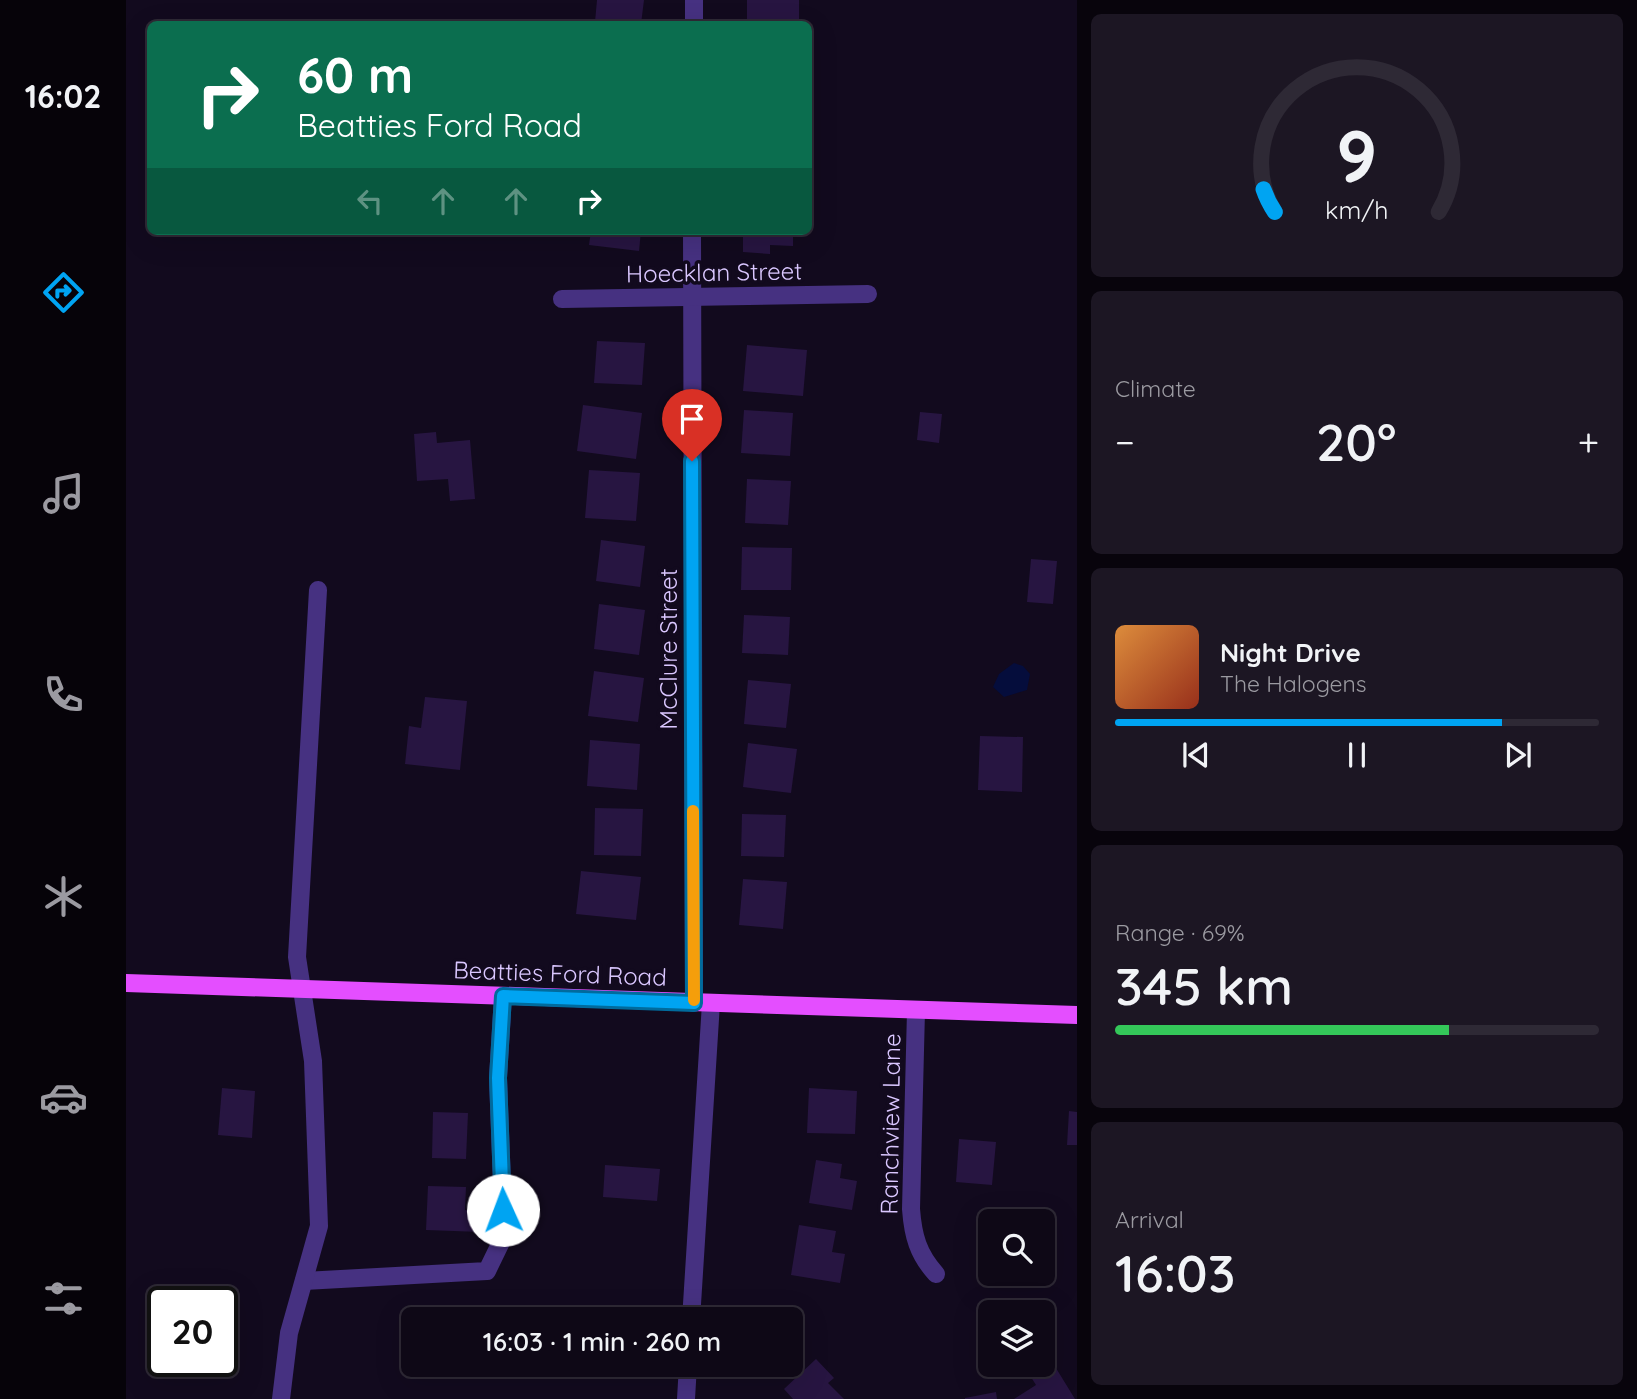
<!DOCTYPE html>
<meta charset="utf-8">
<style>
:root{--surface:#0e0816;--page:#1c1623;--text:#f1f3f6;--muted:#9b9aa1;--line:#2e2935;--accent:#00a4f2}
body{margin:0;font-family:Quicksand,sans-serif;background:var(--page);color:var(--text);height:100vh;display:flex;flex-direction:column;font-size:26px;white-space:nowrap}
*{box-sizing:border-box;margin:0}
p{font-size:23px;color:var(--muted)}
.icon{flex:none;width:38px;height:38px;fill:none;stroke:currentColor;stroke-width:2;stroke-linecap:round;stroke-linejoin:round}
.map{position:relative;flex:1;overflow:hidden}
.side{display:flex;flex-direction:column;gap:14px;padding:14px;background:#08040c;width:560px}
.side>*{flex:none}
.guide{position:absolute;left:21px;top:21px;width:665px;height:214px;border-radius:10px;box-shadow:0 7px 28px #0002,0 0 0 2px var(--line);background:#0b6e4f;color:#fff;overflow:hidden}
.fabs{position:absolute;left:852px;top:1209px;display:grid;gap:14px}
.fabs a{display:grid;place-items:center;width:77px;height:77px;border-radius:10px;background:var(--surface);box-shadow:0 7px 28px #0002,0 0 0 2px var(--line);font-size:35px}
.speed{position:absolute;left:21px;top:1286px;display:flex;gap:14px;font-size:35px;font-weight:700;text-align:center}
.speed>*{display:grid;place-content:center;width:91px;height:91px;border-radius:50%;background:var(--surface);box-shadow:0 7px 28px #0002,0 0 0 2px var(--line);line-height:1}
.speed .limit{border:4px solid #111;border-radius:10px;background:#fff;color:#111}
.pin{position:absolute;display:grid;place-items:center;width:60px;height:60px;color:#fff;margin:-72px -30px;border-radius:50% 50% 50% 0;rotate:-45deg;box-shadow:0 0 7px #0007}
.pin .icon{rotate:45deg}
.me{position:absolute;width:77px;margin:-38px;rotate:358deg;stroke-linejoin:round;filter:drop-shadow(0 0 5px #0008)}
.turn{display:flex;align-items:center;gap:24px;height:147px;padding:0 35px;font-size:32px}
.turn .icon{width:91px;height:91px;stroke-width:2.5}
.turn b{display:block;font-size:49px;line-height:60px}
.lanes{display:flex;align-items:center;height:66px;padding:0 35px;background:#0003;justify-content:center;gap:35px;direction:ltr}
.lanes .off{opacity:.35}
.big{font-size:52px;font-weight:600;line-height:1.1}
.side .widget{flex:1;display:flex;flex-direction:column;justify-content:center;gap:10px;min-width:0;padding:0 24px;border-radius:10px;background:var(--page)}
.side .dial{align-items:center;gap:0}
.dial svg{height:182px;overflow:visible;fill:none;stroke:var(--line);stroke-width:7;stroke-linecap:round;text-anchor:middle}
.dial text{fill:var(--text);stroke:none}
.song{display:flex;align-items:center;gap:21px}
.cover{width:84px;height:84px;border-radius:10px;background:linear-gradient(135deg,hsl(30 70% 55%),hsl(10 70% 35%))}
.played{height:7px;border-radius:4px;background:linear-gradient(90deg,var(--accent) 80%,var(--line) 80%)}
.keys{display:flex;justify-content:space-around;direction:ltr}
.heat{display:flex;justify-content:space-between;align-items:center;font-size:38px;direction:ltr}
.charge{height:10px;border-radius:5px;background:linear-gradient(90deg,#34c759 69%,var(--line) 0)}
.trip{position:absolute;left:275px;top:1307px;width:402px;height:70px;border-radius:10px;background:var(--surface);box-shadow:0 7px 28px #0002,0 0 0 2px var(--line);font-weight:600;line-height:70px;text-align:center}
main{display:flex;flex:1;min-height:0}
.dock{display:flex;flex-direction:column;width:126px;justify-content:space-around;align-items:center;background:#060309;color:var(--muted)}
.dock .icon{width:49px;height:49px}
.dock .active{color:var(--accent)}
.dock b{font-size:32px;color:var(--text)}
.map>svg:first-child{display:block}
.water{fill:#050d3c}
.building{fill:#271541}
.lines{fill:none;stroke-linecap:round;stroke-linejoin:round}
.minor{stroke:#463181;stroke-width:18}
.major{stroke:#e44eff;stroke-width:18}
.route-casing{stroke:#006b9d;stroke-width:18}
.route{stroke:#00a4f2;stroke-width:12}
.slow{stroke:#f59e0b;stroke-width:12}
.labels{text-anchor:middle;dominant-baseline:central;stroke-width:7;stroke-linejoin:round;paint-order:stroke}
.street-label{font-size:24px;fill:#dac7ff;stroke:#120a1e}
</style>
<main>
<nav class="dock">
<b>16:02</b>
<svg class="icon active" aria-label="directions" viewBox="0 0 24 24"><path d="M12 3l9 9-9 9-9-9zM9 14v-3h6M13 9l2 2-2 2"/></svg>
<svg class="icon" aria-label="music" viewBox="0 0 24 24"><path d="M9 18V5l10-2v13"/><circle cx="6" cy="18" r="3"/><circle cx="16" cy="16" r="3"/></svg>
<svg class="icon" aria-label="phone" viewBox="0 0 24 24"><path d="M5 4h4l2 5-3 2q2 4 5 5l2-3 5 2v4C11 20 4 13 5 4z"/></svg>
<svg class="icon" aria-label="climate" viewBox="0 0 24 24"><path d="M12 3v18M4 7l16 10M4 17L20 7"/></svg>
<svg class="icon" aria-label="car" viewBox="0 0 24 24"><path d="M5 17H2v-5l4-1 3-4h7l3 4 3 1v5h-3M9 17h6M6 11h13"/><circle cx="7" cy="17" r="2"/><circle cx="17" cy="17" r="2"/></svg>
<svg class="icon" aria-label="filters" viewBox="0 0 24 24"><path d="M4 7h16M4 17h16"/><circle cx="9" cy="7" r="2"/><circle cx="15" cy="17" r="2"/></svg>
</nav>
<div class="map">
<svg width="951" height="1399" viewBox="0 0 951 1399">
<rect width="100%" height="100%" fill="#120a1e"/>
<path class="water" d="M888,663L897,666L904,674L901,690L878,697L867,687L873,674Z"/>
<g class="building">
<path d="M471,0H518L515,24L469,22Z"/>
<rect x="621" y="0" width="52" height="24"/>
<path d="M465,231H515L513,251L463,245Z"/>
<path d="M617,231H667V246L644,245V254L617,252Z"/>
<path d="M471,341L519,343L516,385L468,383Z"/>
<path d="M621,345L681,350L677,396L617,391Z"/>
<path d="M457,405L516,413L510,459L451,451Z"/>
<path d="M618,410L667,413L664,456L615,453Z"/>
<path d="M794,412L816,414L813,443L791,440Z"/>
<path d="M310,432L311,443L344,440L349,499L324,501L322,479L291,481L288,434Z"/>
<path d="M463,470L514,473L510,521L459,518Z"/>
<path d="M621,479L665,481L662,525L619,523Z"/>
<path d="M475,540L519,546L514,587L470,581Z"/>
<path d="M616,547L666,548L665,590H615Z"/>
<path d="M905,559L931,561L927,604L901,602Z"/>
<path d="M473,604L519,610L513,655L468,649Z"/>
<path d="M618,615L664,617L662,655L616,653Z"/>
<path d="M468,671L518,678L512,722L462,716Z"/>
<path d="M622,680L665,684L660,728L618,724Z"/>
<path d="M299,697L341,701L334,770L279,764L283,726L295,728Z"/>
<path d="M854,736L897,737L896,792L852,790Z"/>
<path d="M464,740L514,744L511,790L461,786Z"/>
<path d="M622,743L671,749L665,793L617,787Z"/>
<path d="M469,808L517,809L515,856L468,855Z"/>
<path d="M616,814L660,815L658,857L615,856Z"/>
<path d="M455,871L515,877L510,920L450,914Z"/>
<path d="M617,879L661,882L657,929L613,925Z"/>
<path d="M96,1088L129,1091L126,1138L92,1135Z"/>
<path d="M683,1088L731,1091L729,1134L681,1133Z"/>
<path d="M943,1111L951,1112V1145H941Z"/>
<path d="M307,1112L342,1113L340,1159L306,1158Z"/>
<path d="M833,1139L870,1142L866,1185L830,1182Z"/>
<path d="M690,1160L716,1164L714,1178L731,1181L726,1210L683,1203Z"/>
<path d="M479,1165L534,1169L531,1201L477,1197Z"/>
<path d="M302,1186L340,1187L339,1210L356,1211L355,1232L300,1230Z"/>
<path d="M673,1225L710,1231L706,1252L719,1254L714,1283L665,1275Z"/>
<path d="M690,1359L708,1378L702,1383L718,1399H667L658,1389Z"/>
<path d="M925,1360L949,1399H888L910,1385L903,1374Z"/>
<path d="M291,1365H349L348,1379L290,1374Z"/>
<path d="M870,1392L871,1399H839V1398Z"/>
</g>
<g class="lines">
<g class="minor">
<path d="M568,24V0"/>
<path d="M566,231L568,1003"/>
<path d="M436,299L742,294"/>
<path d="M790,1011L785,1209C787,1236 792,1254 810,1274"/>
<path d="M178,1281L361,1271L378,1236L372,1078L377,996"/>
<path d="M565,1320L585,1003"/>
<path d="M155,1399L163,1333L193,1226L187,1061L171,957L192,590"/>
<path d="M560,1399L562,1365"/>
</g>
<path class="major" d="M0,983L951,1015"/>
</g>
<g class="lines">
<g class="route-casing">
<path id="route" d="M377,1210L372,1078L377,996L568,1003L566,461"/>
</g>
<use href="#route" class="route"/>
<path class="slow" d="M567,811L568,1000"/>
</g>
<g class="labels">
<g class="street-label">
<text transform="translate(588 272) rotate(-1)">Hoecklan Street</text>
<text transform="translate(542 649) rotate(-90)">McClure Street</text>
<text transform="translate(434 973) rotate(2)">Beatties Ford Road</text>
<text transform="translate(764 1124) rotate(-89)">Ranchview Lane</text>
</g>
</g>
</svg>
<div class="fabs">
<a><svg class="icon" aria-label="search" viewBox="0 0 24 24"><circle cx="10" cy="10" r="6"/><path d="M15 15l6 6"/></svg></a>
<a><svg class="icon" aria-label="layers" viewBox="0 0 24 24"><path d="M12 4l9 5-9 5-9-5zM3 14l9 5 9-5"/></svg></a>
</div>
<div class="speed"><div class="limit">20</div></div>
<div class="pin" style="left:566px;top:461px;background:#d93025"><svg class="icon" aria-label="arrive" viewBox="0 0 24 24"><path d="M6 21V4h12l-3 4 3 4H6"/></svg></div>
<svg class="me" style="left:377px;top:1210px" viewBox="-20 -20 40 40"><circle r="19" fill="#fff"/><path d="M0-13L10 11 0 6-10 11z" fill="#00a4f2"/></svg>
<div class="trip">16:03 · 1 min · 260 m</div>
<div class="guide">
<div class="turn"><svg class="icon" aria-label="right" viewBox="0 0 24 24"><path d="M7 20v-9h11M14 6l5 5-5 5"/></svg><div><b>60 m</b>Beatties Ford Road</div></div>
<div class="lanes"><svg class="icon off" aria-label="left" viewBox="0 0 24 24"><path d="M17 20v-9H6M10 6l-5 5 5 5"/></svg><svg class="icon off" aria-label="ahead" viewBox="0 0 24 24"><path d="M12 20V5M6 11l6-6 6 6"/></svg><svg class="icon off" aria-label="ahead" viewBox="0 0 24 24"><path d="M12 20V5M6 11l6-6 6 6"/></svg><svg class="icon" aria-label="right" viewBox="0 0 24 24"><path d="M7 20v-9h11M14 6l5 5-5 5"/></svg></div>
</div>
</div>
<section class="side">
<div class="widget dial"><svg viewBox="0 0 100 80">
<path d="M14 69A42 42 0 1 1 86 69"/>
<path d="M14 69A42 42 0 0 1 9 59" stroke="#00a4f2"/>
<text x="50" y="56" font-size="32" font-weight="700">9</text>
<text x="50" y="72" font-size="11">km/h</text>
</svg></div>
<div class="widget"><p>Climate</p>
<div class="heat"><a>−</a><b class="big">20°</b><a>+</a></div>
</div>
<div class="widget">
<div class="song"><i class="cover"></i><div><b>Night Drive</b><p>The Halogens</p></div></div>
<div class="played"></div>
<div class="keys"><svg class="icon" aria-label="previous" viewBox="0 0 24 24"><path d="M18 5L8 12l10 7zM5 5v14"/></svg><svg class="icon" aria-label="pause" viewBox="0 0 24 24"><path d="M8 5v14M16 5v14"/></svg><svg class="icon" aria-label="next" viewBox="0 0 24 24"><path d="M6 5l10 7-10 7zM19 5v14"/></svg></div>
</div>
<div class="widget"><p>Range · 69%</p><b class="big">345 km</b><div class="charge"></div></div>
<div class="widget"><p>Arrival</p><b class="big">16:03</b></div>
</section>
</main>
